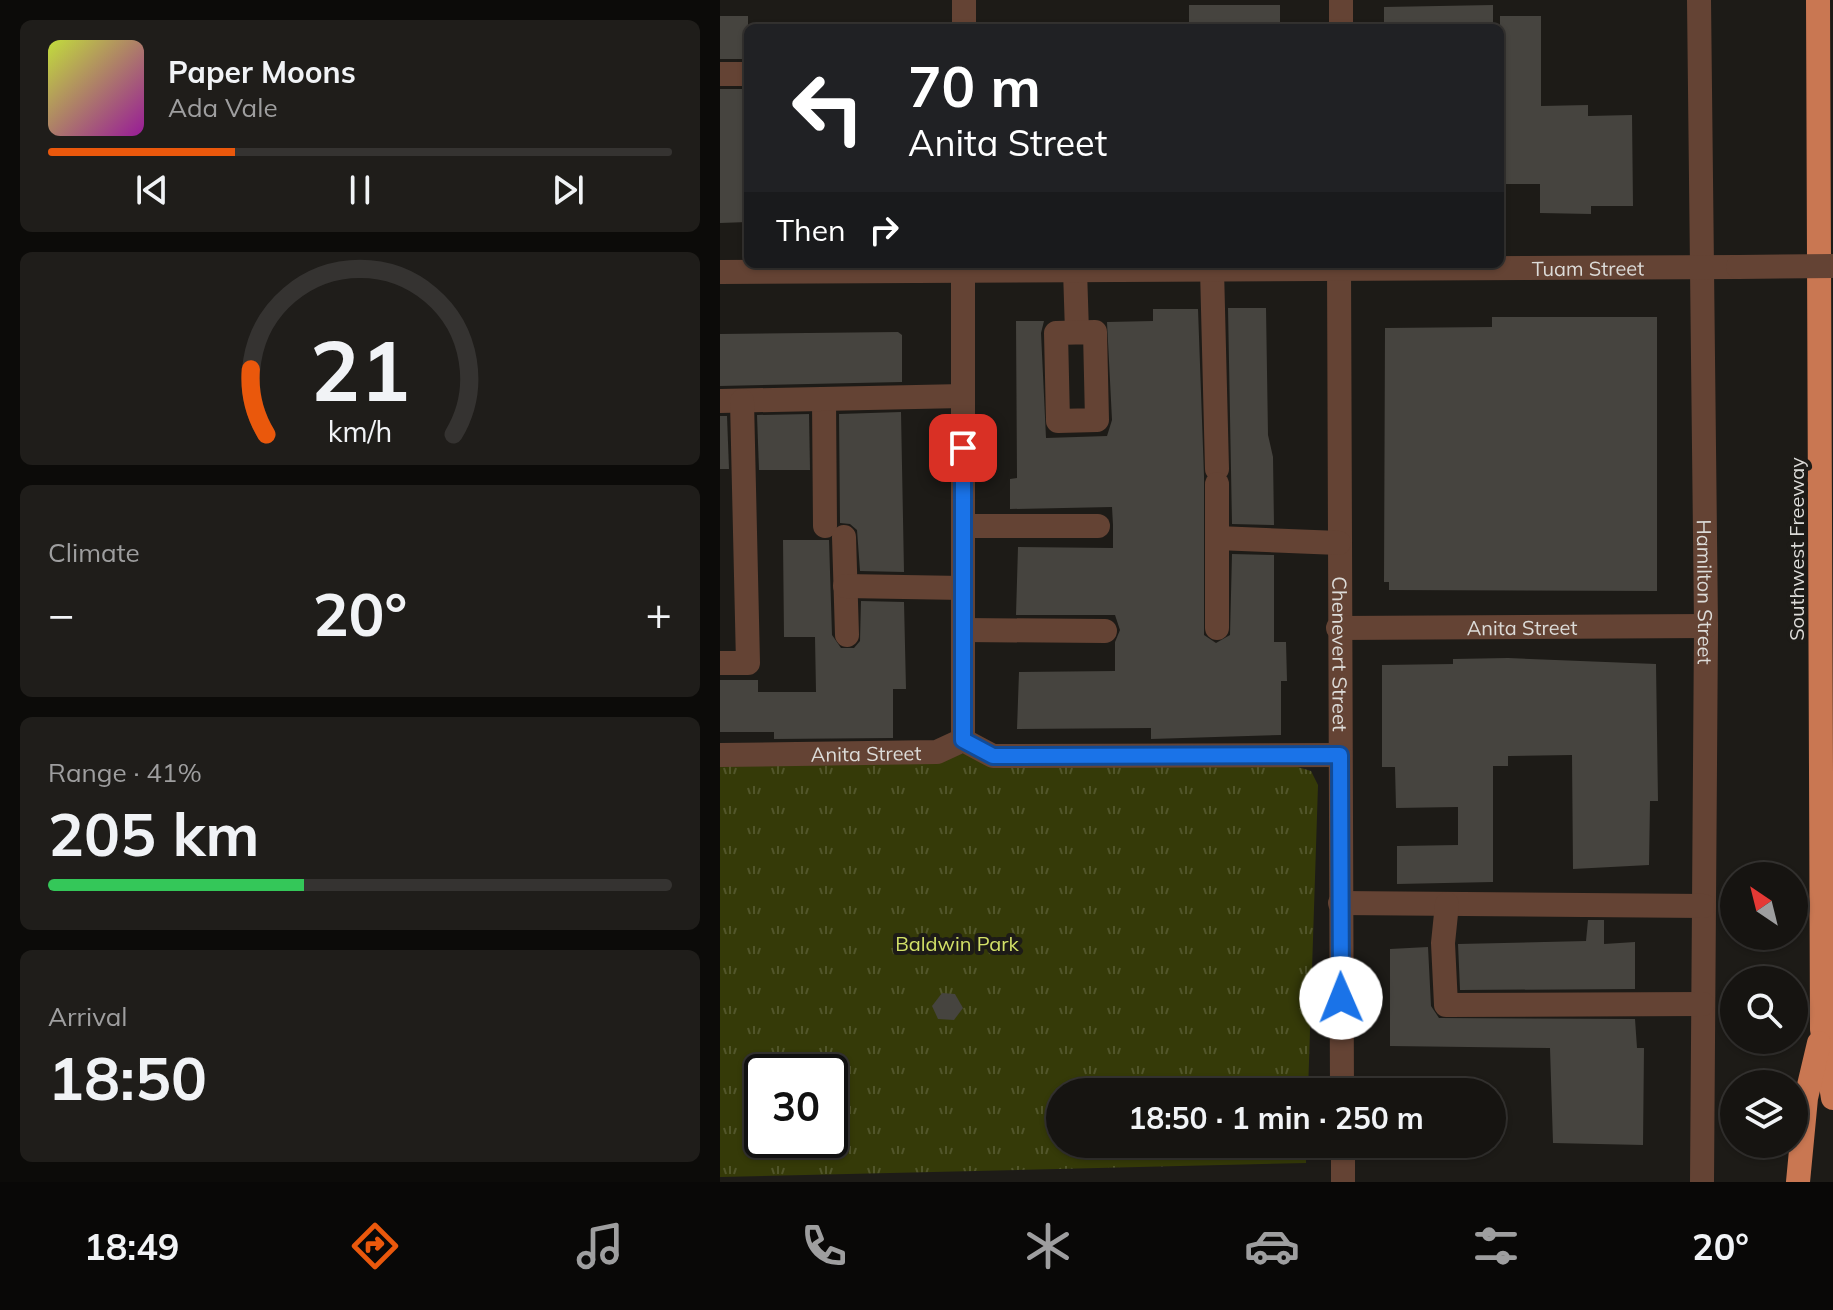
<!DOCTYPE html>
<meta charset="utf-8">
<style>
:root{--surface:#161411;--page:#1f1d1a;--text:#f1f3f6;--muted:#9e9e9f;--line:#353331;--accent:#ea580c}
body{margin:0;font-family:Mulish,sans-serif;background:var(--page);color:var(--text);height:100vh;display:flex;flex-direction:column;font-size:30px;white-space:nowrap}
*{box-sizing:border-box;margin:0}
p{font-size:26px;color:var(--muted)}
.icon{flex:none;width:44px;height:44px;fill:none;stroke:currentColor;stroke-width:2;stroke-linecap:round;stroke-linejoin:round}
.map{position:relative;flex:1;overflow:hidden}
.panel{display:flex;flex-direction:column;gap:20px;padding:20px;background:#0c0b09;width:720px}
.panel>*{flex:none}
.guide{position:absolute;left:24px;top:24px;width:760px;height:244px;border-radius:12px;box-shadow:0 2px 6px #0004,0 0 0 2px var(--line);background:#202124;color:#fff;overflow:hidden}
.needle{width:52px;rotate:325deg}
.tools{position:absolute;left:1000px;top:862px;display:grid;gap:16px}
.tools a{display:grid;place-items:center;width:88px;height:88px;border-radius:50%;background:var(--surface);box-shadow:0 2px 6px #0004,0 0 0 2px var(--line);font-size:40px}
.speed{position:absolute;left:24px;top:1054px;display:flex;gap:16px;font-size:40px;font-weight:700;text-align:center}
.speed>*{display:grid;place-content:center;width:104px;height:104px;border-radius:50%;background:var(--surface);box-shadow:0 2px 6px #0004,0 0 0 2px var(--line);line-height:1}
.speed .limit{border:4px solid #111;border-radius:12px;background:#fff;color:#111}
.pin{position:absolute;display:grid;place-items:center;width:68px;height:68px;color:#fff;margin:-34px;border-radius:16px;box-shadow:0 4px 12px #0006}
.me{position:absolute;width:88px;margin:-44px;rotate:359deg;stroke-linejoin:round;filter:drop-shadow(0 0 6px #0008)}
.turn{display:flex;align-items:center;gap:28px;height:168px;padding:0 32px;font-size:36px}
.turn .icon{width:104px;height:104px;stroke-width:2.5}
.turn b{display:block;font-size:56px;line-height:68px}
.then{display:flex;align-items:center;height:76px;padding:0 32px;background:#0003;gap:16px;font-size:30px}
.big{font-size:60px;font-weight:700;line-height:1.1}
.panel .tile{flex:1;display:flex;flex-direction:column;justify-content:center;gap:12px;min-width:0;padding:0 28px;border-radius:12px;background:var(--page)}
.panel .dial{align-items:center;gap:0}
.dial svg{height:208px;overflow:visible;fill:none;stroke:var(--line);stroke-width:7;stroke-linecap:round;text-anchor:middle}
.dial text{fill:var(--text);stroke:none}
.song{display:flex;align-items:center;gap:24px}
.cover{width:96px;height:96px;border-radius:12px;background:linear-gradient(135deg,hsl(70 70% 55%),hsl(300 70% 35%))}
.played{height:8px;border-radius:4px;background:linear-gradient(90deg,var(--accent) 30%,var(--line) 30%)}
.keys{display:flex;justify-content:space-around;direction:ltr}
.heat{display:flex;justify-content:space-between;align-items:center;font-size:44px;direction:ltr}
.charge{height:12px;border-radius:6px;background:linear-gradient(90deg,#34c759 41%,var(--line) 0)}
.trip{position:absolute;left:326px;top:1078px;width:460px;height:80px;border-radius:40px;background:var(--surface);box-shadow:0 2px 6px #0004,0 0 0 2px var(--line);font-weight:700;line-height:80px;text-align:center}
.tabs{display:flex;height:128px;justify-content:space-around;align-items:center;background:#090807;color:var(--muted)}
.tabs .icon{width:56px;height:56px}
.tabs .selected{color:var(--accent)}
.tabs b{font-size:36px;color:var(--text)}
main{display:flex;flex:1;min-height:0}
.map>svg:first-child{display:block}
.park{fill:url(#park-tufts);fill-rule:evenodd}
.building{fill:#46443f}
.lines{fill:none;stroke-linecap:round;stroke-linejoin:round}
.minor{stroke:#644334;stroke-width:24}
.highway{stroke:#c97752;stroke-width:24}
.minor-bridge{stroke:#644334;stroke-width:24}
.route-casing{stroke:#114b97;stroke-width:20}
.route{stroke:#1a73e8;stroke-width:14}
.labels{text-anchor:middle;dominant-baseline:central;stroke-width:8;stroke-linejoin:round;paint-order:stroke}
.street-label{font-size:20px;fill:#dcdbd8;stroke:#1d1b17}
.park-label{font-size:20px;fill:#d3e168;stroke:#1d1b17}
</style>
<main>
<section class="panel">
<div class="tile">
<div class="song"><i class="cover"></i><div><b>Paper Moons</b><p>Ada Vale</p></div></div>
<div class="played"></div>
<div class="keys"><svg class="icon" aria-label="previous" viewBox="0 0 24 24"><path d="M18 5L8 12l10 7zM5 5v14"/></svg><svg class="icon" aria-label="pause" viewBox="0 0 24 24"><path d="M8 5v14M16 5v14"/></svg><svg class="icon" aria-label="next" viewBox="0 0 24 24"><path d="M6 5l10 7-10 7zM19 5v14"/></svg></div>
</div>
<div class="tile dial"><svg viewBox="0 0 100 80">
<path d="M14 69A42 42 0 1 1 86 69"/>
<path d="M14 69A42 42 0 0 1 8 44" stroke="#ea580c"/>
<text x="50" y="56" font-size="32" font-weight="700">21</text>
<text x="50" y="72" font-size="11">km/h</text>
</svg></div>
<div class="tile"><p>Climate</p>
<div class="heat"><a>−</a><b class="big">20°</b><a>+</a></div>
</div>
<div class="tile"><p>Range · 41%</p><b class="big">205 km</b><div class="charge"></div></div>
<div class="tile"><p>Arrival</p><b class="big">18:50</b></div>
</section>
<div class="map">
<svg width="1113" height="1182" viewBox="0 0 1113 1182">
<defs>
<pattern id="park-tufts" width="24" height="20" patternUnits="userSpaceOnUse" patternTransform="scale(2)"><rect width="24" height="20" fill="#353a08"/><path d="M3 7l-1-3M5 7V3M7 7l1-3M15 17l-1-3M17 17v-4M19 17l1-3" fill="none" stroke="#52562b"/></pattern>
</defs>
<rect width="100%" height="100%" fill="#1d1b17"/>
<path class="park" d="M237,752L284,765L578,767L591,771L598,785L588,1092H340V1144H586V1163L0,1177V764ZM42,1072H110V1140H42Z"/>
<g class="building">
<rect x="469" y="5" width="91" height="23"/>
<path d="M773,5V28H664V7Z"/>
<rect x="0" y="16" width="28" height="43"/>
<path d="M780,16H821V106L868,105V116L912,115L913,206H871V214L820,213V184H780Z"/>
<path d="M0,89H28V222L0,223Z"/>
<path d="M508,308H546L548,435L553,457L554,525L512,524Z"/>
<path d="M433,309H478L484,476V635L496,643L510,635L512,554L554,555V642H566L567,681H561V735L431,739V728L297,729L299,672L395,671V642L400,630L395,615H296L298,547L393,548V525L392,507L290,509V479L297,478L296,321H324L321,333L326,438L387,436L392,420L387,322L433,321Z"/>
<path d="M772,317H937V591L669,590V582H664L665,328L772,327Z"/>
<path d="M178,332L182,335V382L0,386V334Z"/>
<path d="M181,412L184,572L140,571L137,530L130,524L120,523L119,414Z"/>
<path d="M89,414L90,470H39L37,415Z"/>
<path d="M0,416H7L9,469H0Z"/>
<path d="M63,540H109L112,635L121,648H134L140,641L141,601L184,602L186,689H173V738L54,739V732H0V680H38V692H96L95,637H64Z"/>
<path d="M788,658L936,664L938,801H930L929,865L853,869L852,755L788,756V766H773V882L677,884V846L738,845V807L676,808L675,767H662V665L733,664V659Z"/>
<path d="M868,920H884V944L915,942V989L740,990L738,944L866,941Z"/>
<path d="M708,947L711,1006L719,1018L915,1019L917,1048H924L923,1145L833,1143L830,1048L670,1046V949Z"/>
<path d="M222,993L235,994L243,1008L234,1020L218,1019L212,1006Z"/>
</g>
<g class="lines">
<g class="minor">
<path id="s1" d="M979,0L986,626L982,1182"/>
<path d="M244,28V0"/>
<path d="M621,28V0"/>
<path d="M0,74H28"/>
<path id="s2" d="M619,264L622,1092"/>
<path d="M492,269L497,469"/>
<path d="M355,270L357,332"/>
<path id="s3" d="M0,272L1018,267"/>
<path d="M375,332L377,420L338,421L336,333Z"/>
<path d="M104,399L105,526"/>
<path d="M0,401L243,396"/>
<path d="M244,526H378"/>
<path d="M124,537L127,635"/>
<path d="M497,538L619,543"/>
<path d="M125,586L243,588"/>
<path d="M497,628V484"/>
<path id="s4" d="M618,628L986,626"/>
<path d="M244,630L385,631"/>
<path d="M0,663H28L22,401"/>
<path d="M243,740V264"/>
<path id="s5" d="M0,755L217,752L243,740L273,756L620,755"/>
<path d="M620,903L984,906"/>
<path d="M727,904L723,943L726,1005L983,1004"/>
<path d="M623,1144V1182"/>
</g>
<g class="highway">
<path d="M1098,0L1102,1029L1113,1098"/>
<path d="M1078,1182L1086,1098L1099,1043"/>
</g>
<path class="minor-bridge" d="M1018,267L1113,266"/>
</g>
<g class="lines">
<g class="route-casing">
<path id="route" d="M243,448V740L273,756L620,755L621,998"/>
</g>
<use href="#route" class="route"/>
</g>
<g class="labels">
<g class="street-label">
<text stroke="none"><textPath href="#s3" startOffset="868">Tuam Street</textPath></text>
<text transform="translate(1076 549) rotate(-90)">Southwest Freeway</text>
<text stroke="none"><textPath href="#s1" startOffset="592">Hamilton Street</textPath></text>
<text stroke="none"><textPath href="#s4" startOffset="184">Anita Street</textPath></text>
<text stroke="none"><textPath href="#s2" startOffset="390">Chenevert Street</textPath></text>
<text stroke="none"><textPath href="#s5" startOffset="146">Anita Street</textPath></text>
</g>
<g class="park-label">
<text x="237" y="943">Baldwin Park</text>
</g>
</g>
</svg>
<div class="tools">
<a><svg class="needle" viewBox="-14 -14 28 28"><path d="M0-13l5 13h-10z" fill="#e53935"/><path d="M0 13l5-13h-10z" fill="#9e9e9f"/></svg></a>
<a><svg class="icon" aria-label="search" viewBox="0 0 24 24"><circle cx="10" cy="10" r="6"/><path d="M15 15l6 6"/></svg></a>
<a><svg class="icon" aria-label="layers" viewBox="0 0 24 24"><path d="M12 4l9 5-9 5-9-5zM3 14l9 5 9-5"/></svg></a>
</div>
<div class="speed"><div class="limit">30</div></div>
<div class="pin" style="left:243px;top:448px;background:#d93025"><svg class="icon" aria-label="arrive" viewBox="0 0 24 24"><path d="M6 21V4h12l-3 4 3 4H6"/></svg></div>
<svg class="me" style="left:621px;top:998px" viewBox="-20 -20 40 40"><circle r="19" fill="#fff"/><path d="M0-13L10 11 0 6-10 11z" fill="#1a73e8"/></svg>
<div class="trip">18:50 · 1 min · 250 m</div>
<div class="guide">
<div class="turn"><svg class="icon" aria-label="left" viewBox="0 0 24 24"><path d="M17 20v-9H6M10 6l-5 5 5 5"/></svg><div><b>70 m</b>Anita Street</div></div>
<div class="then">Then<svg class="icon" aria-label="right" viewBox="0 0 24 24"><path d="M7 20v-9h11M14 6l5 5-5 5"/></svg></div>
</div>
</div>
</main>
<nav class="tabs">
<b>18:49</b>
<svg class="icon selected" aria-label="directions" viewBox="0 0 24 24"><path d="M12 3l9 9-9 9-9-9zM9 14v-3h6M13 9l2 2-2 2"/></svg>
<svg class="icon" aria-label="music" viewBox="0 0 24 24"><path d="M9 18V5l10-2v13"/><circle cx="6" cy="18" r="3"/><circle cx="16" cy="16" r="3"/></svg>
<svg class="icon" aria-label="phone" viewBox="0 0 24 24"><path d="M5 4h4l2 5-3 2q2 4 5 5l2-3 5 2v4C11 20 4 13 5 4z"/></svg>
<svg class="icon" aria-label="climate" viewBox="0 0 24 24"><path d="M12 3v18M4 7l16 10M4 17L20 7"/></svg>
<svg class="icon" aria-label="car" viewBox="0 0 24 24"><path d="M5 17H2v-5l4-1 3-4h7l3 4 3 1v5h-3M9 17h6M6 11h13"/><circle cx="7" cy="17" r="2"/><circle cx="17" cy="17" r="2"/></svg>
<svg class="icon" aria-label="filters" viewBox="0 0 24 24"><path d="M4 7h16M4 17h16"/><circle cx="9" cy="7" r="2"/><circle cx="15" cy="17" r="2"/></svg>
<b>20°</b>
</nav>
